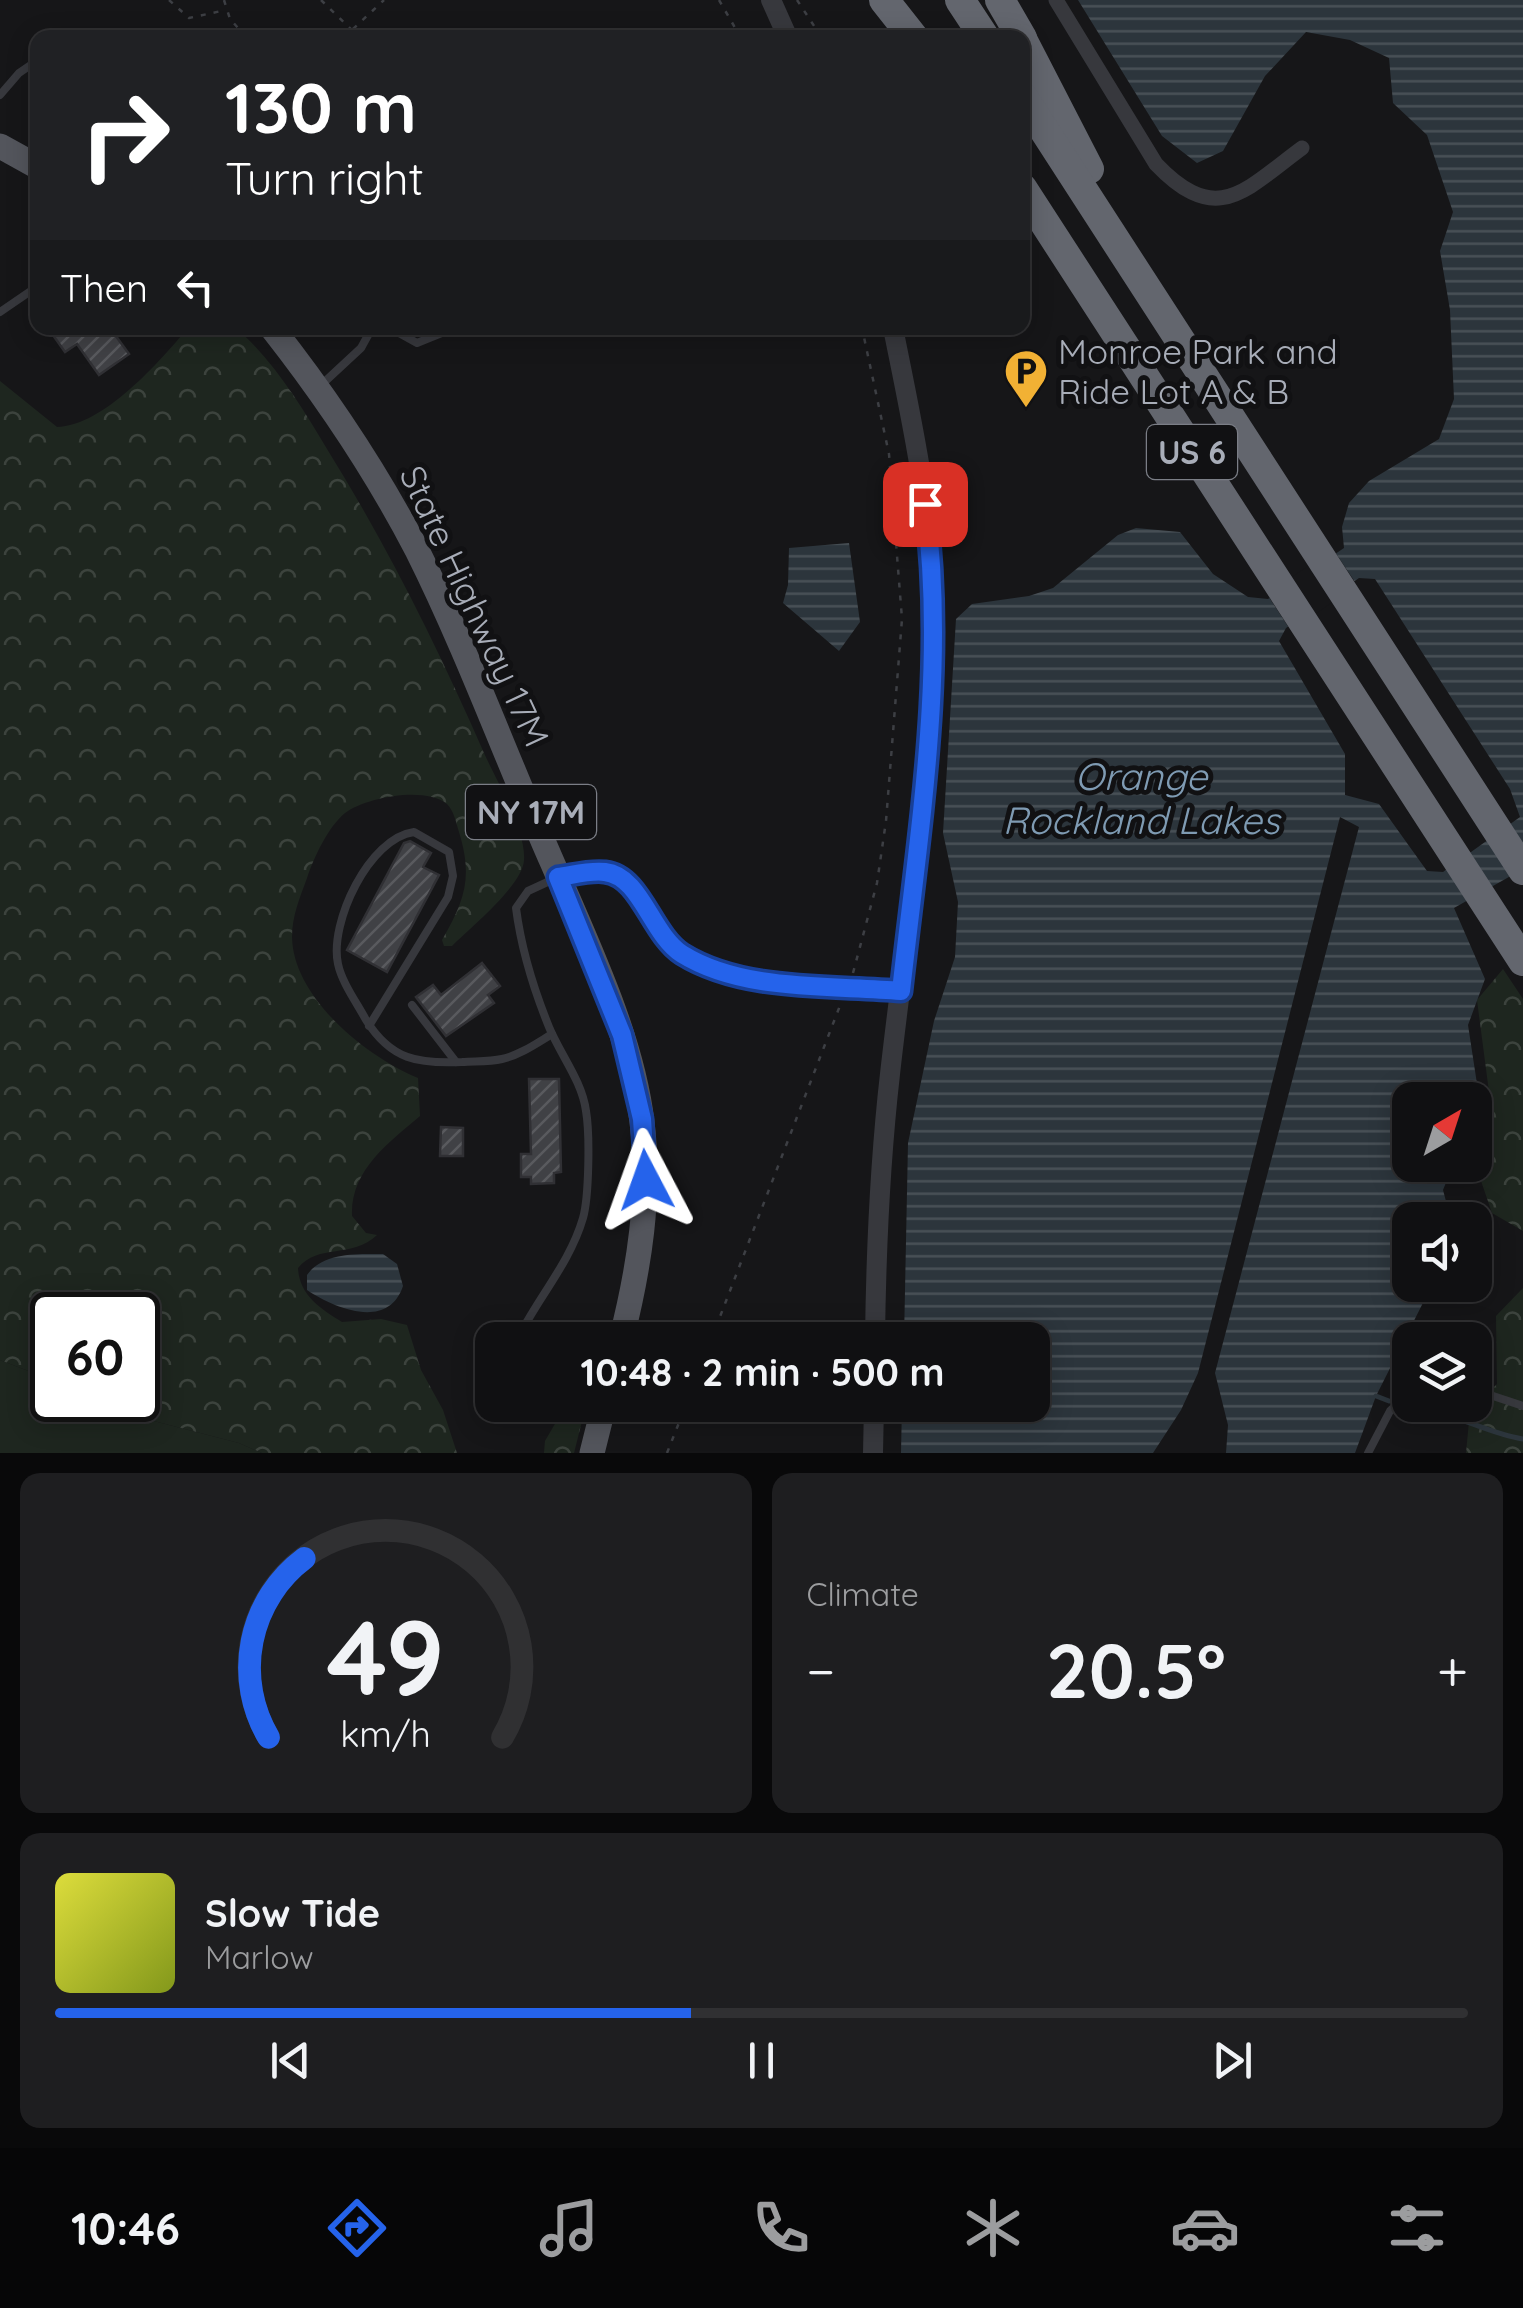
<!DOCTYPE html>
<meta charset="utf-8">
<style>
:root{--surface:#101012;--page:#1e1e20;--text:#f1f3f6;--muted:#9c9d9f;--line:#303032;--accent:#2563eb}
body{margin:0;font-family:Quicksand,sans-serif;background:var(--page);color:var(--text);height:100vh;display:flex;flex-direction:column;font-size:38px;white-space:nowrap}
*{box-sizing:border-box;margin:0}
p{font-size:32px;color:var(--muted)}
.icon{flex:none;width:55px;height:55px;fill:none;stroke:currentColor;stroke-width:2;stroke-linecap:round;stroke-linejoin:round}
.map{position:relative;height:1453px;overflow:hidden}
.sheet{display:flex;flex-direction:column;gap:20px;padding:20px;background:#09090a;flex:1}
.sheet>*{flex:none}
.banner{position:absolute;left:30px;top:30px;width:1000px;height:305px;border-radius:20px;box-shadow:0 5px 25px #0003,0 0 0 2px var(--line);background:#202124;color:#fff;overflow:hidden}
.needle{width:65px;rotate:39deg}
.controls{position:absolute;left:1392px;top:1082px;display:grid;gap:20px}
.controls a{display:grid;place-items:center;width:100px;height:100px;border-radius:20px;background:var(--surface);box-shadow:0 5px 25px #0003,0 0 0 2px var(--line);font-size:50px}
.speed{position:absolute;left:30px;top:1292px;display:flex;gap:20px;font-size:50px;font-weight:700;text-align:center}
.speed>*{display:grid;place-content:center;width:130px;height:130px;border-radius:50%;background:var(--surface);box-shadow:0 5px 25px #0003,0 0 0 2px var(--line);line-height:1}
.speed .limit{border:5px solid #111;border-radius:15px;background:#fff;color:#111}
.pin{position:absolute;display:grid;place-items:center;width:85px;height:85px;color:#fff;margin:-42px;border-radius:20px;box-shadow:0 5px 15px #0006}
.me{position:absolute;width:110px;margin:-55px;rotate:356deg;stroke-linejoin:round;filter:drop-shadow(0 0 8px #0008)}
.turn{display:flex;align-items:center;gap:35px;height:210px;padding:0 30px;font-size:45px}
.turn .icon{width:130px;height:130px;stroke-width:2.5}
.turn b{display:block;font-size:70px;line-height:85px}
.then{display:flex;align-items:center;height:95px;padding:0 30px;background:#0003;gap:20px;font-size:38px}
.big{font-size:75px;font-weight:700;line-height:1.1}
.sheet .card{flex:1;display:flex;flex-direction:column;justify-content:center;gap:15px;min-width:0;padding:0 35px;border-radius:20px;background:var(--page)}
.sheet .dial{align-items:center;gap:0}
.dial svg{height:260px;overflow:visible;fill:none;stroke:var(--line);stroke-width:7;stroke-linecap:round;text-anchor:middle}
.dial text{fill:var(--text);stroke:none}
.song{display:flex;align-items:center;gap:30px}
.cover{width:120px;height:120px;border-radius:15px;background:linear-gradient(135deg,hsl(60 70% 55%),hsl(70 70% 35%))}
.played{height:10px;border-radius:5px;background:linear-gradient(90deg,var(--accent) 45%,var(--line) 45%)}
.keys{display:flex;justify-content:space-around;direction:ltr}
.heat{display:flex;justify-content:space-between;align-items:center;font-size:55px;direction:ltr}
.sheet .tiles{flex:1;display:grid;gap:20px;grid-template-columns:1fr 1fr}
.card:last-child{grid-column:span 2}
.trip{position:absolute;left:475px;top:1322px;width:575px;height:100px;border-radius:20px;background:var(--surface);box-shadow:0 5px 25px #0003,0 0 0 2px var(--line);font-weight:700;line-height:100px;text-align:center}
.tabs{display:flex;height:160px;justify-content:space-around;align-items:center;background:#060607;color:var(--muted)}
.tabs .icon{width:70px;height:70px}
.tabs .current{color:var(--accent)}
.tabs b{font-size:45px;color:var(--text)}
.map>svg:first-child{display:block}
.grass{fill:#1e261f}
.forest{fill:url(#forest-crowns)}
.water{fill:url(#water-rules);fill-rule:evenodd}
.pier{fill:#161618}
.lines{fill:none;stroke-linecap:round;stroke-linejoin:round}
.stream{stroke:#2c353c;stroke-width:5}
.building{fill:url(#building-hatch);stroke:#303034;stroke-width:2.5}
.path{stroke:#3d3f44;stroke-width:2.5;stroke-dasharray:5 8;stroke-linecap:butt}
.service{stroke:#37383d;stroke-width:8}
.minor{stroke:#37383d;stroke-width:15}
.tertiary{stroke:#37383d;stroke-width:20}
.primary{stroke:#53555c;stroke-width:25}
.motorway{stroke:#63666e;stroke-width:30}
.route-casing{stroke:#184099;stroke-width:25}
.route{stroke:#2563eb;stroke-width:18}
.labels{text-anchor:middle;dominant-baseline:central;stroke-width:10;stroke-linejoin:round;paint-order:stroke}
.shield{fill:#111113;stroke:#7b7e86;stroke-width:2.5}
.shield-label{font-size:32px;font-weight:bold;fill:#a8adb8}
.poi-label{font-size:35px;fill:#a8adb8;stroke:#111113;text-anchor:start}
.street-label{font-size:35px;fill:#a8adb8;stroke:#111113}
.water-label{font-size:38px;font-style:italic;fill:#7f9bb3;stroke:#111113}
</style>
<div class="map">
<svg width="1523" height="1453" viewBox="0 0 1523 1453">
<defs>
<pattern id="forest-crowns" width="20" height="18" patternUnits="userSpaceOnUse" patternTransform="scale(2.5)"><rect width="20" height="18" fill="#1e261f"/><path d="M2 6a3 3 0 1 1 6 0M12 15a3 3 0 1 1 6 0" fill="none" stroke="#3c433d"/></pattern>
<pattern id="water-rules" width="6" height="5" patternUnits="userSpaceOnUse" patternTransform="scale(2.5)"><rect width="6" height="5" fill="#2c353c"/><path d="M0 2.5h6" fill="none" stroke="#485056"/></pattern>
<pattern id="building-hatch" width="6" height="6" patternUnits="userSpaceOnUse" patternTransform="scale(2.5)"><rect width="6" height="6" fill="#404145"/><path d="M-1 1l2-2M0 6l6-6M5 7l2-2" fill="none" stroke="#595a5e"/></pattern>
</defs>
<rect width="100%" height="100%" fill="#161618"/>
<path class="grass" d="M0,1360L52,1380V1400H102L154,1421L239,1443L262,1453H0Z"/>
<g class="forest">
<path d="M188,328H236C273,360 302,407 327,449C388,547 438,648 484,753C496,780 526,830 524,860C523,885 470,928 452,946H444L442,940C465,900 473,877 459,832C456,822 454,811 447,804C426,786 366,797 345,813C328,827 314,857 307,878C300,897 292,916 292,937C293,998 367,1057 418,1078L420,1116C388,1143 350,1171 352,1216L366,1233L377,1235C352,1259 318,1243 298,1268C299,1295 321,1309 342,1322L381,1319L407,1325L421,1370L443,1410L457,1453H262L239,1443L154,1421L102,1400H138V1315H52V1380L0,1360V381L57,427C104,426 160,361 188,328Z"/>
<path d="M1503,969L1523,999V1231L1492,1213L1478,1172L1491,1107L1477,1000Z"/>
<path d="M1523,1288V1453H1466L1470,1411L1497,1384L1496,1316Z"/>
<path d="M566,1405H586L574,1453H544L545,1441Z"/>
</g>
<g class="water">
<path d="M1078,0H1523V869L1454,908L1485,979L1468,1025L1479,1097L1475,1111V1100H1410V1165H1453L1443,1190L1451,1220H1410V1285H1432L1376,1396L1355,1453H1226L1228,1425L1215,1373L1359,827L1340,817L1198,1373L1181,1410L1153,1453H901L902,1405H1032V1340H904L908,1143L934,1021L955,957L958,902L943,833L956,619L972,604L1029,596L1053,588L1118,535L1136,528L1180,532L1213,574L1248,597L1268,599L1344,548L1342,527L1349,503L1369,481L1439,439L1454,399L1450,310L1440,251L1453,212L1427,135L1393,103L1389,58L1350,40L1306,32L1265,76L1223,151L1197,163L1162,136ZM1359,578L1375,579L1510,789L1520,817L1443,872L1427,871L1379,804L1345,795V754L1279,641L1286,628Z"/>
<path d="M849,543L860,622L839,651L783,603L788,585L789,548Z"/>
<path d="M383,1254L397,1264L403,1286C388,1331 334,1308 307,1290V1275C323,1252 357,1254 383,1254Z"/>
</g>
<path class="pier" d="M1333,549L1357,585L1291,631L1267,594Z"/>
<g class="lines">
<g class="stream">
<path d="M1376,1396L1389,1401"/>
<path d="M1400,1406C1416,1412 1431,1410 1447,1415C1473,1423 1497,1435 1523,1439"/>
</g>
</g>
<g class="building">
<path d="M48,328H110L129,354L99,375L77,344L65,352Z"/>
<path d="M410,841L431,853L423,867L439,875L387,972L347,950L404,843Z"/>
<path d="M482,963L500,986L488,995L494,1003L446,1036L416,997L433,985L441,995Z"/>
<path d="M529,1079H559L561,1172L554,1173V1183L531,1184V1177H521V1154H531Z"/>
<path d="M441,1127L463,1128V1156H440Z"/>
</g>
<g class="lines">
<g class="path">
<path d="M169,0L189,18L226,10"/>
<path d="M224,0L230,19L247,38"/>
<path d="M321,0L360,38"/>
<path d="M719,0L741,38"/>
<path d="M797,0L822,38"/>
<path d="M353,29L384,0"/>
<path d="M853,973L877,883L886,821L902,619L889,454L862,328"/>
<path d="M711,1340L841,1003"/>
<path d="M667,1453L686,1405"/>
</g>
<g class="service">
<path d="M81,38L90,33L117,38"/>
<path d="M0,95L19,73L38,60"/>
<path d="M0,312L38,286"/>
<path d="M390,328L417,343L454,328"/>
<path d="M319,387L361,348L372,328"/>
<path d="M412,1005L456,1062"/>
<path d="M369,1026L448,897L453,876L449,852L414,832C369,838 329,923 338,964C342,983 357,1003 366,1020C391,1060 418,1064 462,1062C475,1061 489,1062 502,1059C520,1055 537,1043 552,1034"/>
<path d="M517,1340C537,1299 570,1263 583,1218C589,1197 590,1134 586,1111C582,1081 560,1054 549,1027C534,990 521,947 516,908L528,891L554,879"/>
<path d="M1475,1390L1523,1406"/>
<path d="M1368,1453L1390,1411L1410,1392"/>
</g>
<g class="minor">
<path d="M1056,0L1156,164C1217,228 1245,190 1302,148"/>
<path d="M558,877C573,875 590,870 604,872C643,876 651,934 682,954C739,990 835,985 901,991"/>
</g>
<g class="tertiary">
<path d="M771,0L788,38"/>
<path d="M875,1340C876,1252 880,1162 890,1074C907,921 934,768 933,613C933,516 912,422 893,328"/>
<path d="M873,1453L874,1405"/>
</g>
<g class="primary">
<path d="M0,146L38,167"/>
<path d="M272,328C327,398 376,471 417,550C468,652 507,760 553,864C587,944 632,1036 642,1122C651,1195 639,1269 621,1340"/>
<path d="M592,1453L604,1405"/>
</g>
<g class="motorway">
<path d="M884,0L914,38"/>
<path d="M960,0L985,38"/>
<path d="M1000,0L1022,38"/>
<path d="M1022,39L1089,169"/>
<path d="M1022,96L1523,870"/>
<path d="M1022,188L1523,961"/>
</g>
</g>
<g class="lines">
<g class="route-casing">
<path id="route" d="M646,1180L642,1119L622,1035L558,877C573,875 590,870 605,872C641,876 651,934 682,954C743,992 831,985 901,991C919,830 947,666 925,504"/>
</g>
<use href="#route" class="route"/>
</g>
<defs>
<g id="parking-pin" transform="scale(2.25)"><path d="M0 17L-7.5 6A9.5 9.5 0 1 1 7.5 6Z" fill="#f2b134" stroke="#111113"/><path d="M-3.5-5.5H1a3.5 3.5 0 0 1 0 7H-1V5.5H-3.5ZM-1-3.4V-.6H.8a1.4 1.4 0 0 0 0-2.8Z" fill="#111"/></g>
</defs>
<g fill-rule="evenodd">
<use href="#parking-pin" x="1026" y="371"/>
</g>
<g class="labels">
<g class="shield">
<rect x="1147" y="425" width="90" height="54" rx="8"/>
<rect x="466" y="785" width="130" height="54" rx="8"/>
</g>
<g class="shield-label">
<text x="1192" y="452">US 6</text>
<text x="531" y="812">NY 17M</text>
</g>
<g class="poi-label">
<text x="1058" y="351">Monroe Park and<tspan x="1058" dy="40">Ride Lot A &amp; B</tspan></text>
</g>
<g class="street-label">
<text transform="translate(475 606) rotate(65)">State Highway 17M</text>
</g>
<g class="water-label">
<text x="1141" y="776">Orange<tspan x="1141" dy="44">Rockland Lakes</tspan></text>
</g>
</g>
</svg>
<div class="controls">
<a><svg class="needle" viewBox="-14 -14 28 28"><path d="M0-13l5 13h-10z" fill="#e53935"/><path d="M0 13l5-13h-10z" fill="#9c9d9f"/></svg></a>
<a><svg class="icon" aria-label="sound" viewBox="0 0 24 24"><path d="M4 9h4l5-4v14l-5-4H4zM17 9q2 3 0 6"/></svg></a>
<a><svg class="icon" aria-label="layers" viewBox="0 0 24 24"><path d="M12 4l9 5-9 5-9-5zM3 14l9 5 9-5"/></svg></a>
</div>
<div class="speed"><div class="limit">60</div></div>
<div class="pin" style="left:925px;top:504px;background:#d93025"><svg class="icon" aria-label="arrive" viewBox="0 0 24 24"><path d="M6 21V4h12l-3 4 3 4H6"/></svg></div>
<svg class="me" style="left:646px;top:1180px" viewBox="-20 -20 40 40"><path d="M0-17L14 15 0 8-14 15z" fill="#2563eb" stroke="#fff" stroke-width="4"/></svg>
<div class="trip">10:48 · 2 min · 500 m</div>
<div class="banner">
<div class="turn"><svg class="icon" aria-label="right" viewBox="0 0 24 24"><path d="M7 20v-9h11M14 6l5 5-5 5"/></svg><div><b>130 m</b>Turn right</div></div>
<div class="then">Then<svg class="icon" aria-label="left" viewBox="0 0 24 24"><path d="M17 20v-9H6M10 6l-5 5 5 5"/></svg></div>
</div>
</div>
<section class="sheet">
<div class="tiles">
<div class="card dial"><svg viewBox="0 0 100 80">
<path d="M14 69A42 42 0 1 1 86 69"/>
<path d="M14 69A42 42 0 0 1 25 14" stroke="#2563eb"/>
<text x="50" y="56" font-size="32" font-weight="700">49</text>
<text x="50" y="72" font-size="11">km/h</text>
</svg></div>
<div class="card"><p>Climate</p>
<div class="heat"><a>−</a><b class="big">20.5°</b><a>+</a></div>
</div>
<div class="card">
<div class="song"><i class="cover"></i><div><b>Slow Tide</b><p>Marlow</p></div></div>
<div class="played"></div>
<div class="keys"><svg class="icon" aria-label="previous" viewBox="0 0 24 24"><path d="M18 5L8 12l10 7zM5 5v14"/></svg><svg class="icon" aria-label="pause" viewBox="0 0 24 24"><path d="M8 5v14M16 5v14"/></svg><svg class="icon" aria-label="next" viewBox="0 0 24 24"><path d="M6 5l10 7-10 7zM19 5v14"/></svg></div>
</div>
</div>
</section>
<nav class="tabs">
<b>10:46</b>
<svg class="icon current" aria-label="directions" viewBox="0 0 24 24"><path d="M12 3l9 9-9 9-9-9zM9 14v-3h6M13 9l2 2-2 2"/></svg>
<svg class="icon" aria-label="music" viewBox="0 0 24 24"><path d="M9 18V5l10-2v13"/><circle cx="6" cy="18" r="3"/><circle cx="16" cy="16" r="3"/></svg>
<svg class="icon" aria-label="phone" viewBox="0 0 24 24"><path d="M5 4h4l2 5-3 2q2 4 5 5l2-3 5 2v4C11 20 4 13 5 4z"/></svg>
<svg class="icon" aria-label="climate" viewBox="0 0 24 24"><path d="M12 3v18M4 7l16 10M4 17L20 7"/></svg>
<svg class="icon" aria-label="car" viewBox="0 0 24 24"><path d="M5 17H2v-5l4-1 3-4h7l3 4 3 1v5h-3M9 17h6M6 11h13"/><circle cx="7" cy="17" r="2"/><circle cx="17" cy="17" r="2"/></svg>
<svg class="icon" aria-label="filters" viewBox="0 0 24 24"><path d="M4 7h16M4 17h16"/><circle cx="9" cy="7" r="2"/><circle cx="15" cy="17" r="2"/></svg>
</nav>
